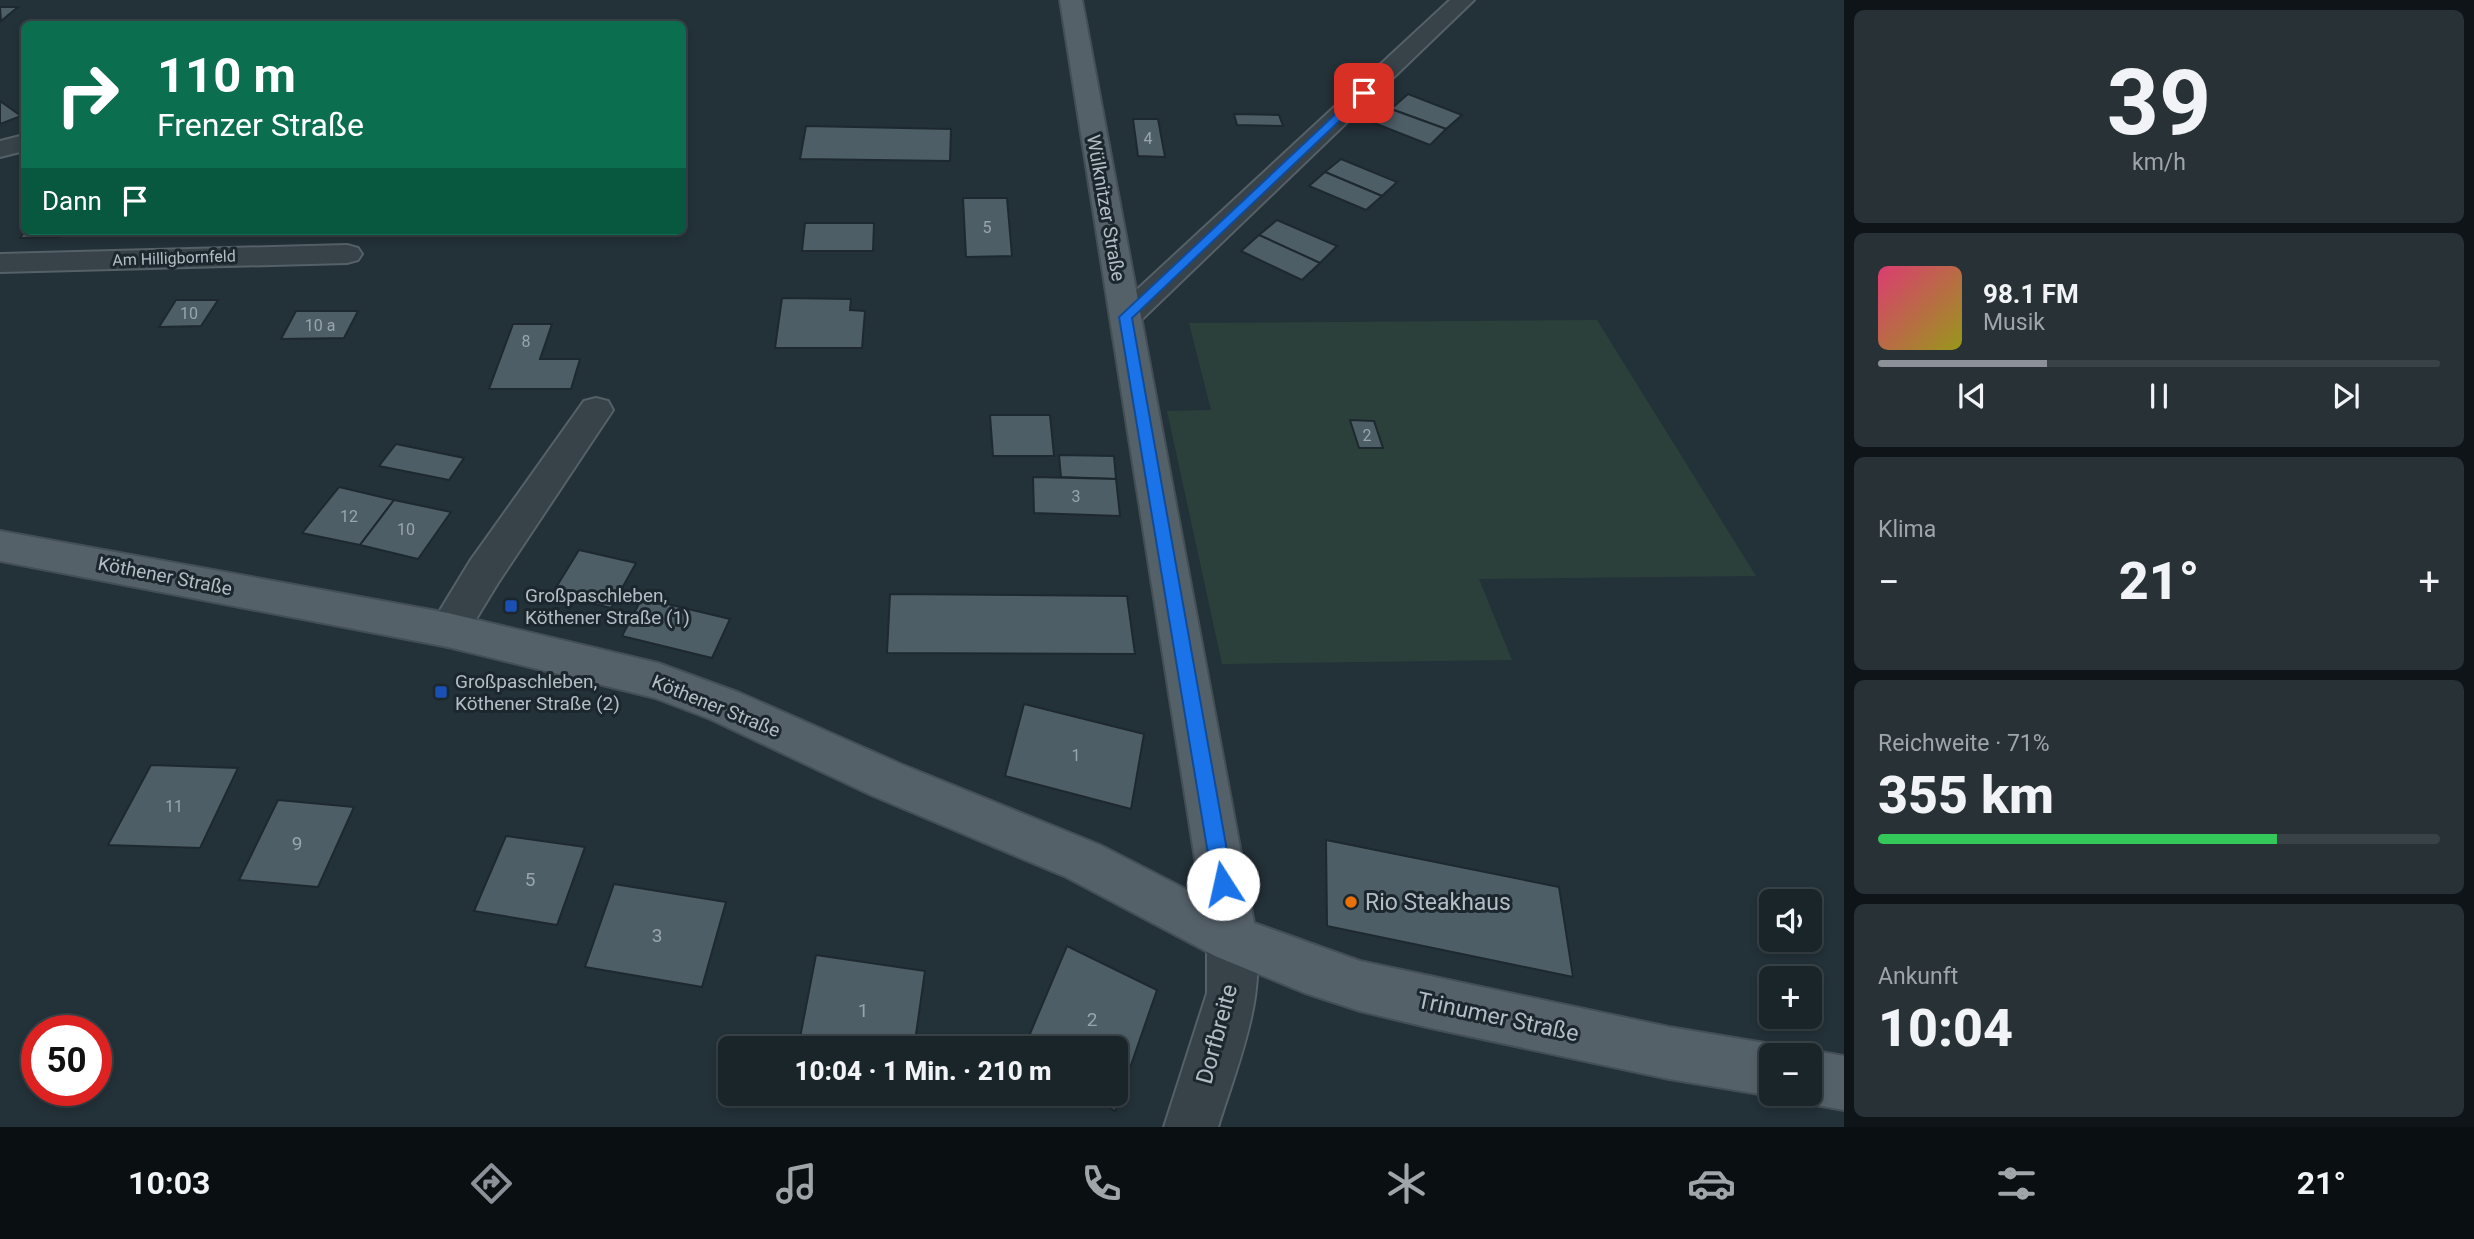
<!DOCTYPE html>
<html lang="de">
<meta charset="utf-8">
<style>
:root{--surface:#1a252a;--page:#273136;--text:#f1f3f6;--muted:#9fa5a8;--line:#384247;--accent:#8c9099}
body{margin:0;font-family:Roboto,sans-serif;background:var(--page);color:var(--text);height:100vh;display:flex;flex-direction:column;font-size:26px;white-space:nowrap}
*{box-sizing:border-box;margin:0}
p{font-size:23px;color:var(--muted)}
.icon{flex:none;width:38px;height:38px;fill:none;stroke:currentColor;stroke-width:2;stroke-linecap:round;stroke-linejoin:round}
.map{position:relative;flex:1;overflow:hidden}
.side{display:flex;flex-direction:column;gap:10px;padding:10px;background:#0e1417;width:630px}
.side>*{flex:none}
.banner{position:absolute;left:21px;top:21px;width:665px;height:214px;border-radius:10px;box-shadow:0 4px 10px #0003,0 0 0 2px var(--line);background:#0b6e4f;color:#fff;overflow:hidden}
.buttons{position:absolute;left:1759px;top:889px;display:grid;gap:14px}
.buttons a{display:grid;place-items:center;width:63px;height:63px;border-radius:10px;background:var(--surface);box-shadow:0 4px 10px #0003,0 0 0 2px var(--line);font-size:35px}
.speed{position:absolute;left:21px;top:1015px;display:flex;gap:14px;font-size:35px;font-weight:700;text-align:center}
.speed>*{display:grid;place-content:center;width:91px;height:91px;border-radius:50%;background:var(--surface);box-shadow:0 4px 10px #0003,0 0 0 2px var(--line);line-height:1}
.speed .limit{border:10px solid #d22;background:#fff;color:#111}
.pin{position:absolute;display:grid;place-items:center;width:60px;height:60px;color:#fff;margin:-30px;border-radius:14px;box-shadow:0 4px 10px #0006}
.me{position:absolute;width:77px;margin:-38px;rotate:350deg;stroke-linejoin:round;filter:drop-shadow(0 0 5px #0008)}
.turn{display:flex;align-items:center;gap:24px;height:147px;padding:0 21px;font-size:32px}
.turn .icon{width:91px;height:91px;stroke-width:2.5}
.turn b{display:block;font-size:49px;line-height:60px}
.then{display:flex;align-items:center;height:66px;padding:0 21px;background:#0003;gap:14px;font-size:26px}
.big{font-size:52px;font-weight:800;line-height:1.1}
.side .widget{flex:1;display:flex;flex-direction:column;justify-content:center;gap:10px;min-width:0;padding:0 24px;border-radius:10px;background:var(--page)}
.side .dial{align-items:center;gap:0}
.dial b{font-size:91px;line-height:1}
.song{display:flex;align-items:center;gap:21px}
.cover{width:84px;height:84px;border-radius:10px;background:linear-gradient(135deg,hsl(340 70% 55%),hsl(60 70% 35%))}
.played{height:7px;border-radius:4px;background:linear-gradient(90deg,var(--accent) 30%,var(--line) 30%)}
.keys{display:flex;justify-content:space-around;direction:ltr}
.heat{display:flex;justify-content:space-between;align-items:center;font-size:38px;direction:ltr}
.charge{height:10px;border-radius:5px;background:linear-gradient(90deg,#34c759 71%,var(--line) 0)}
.trip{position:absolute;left:718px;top:1036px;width:410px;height:70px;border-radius:10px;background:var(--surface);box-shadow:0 4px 10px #0003,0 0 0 2px var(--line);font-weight:800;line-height:70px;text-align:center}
.tab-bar{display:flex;height:112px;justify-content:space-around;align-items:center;background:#0a0f11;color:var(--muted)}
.tab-bar .icon{width:49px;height:49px}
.tab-bar .current{color:var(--accent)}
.tab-bar b{font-size:32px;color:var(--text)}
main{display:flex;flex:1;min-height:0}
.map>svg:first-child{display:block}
.green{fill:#2b403b}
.building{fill:#4e5e67;stroke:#1e292f;stroke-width:2}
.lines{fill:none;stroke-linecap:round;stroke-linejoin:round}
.minor-casing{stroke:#556067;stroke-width:4}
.major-casing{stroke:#434e55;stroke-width:4}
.minor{fill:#374249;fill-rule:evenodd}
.major{fill:#556169;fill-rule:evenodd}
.route{fill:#1a73e8;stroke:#114b97;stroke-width:2}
.transit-dot{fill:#1a4fb4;stroke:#1c272d;stroke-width:2.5}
.food-dot{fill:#e8710a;stroke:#1c272d;stroke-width:2.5}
.labels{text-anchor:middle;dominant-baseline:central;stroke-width:6;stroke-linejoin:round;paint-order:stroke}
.number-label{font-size:16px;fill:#99a5ae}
.far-street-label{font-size:16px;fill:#b2bdc5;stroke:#1c272d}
.street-label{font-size:19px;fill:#b2bdc5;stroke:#1c272d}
.poi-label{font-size:19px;fill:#b2bdc5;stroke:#1c272d;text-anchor:start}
.near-number-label{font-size:19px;fill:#99a5ae}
.near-poi-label{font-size:23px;fill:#b2bdc5;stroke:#1c272d;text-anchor:start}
.near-street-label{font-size:23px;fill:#b2bdc5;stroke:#1c272d}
</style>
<main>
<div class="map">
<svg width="1844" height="1127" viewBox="0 0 1844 1127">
<rect width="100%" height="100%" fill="#233138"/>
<path class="green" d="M1597,320L1756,576L1479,579L1512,660L1222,664L1167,411L1211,410L1189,323Z"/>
<g class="building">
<path d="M0,7H18L1,21Z"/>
<path d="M1408,94L1462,115L1446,129L1391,109Z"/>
<path d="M0,101L21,116L0,124Z"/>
<path d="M1391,109L1446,129L1430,145L1374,123Z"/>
<path d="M1234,114L1279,115L1283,126L1237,125Z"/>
<path d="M1133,119H1158L1165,157L1138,156Z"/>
<path d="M806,126L951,129L950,161L800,159Z"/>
<path d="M1341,159L1397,182L1382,196L1325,172Z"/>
<path d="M1325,172L1382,196L1366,210L1309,186Z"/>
<path d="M963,198H1007L1012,256L966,257Z"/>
<path d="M1277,220L1337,246L1320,263L1259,235Z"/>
<path d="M805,223H874L873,251H802Z"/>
<path d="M25,231H64L59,237L20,238Z"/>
<path d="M1259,235L1320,263L1302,280L1241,251Z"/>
<path d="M782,298L851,299L850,310L865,311L862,348H775Z"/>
<path d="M176,300H218L201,326L159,327Z"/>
<path d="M296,311H358L344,338L281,339Z"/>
<path d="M513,324H552L540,359H580L571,389H489Z"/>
<path d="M990,415H1050L1054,456H993Z"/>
<path d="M1350,420L1374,421L1383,448H1359Z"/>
<path d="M396,444L464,458L449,480L379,466Z"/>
<path d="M1059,455L1114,456L1116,479L1061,477Z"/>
<path d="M1033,477L1116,479L1120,516L1034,513Z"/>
<path d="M339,487L394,500L360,545L302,533Z"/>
<path d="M394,500L451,512L418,559L360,545Z"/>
<path d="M579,550L636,563L611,608L552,594Z"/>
<path d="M890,594L1127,596L1135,654L887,653Z"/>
<path d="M642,598L730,619L712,658L622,636Z"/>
<path d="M1024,704L1144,734L1131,809L1005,776Z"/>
<path d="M151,765L238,768L200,848L108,845Z"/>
<path d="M278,800L354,807L318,887L239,880Z"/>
<path d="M506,836L585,847L557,925L474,911Z"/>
<path d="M1326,840L1559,887L1573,977L1327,926Z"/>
<path d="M614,884L726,902L702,987L585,967Z"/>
<path d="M1067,946L1157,990L1115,1111L1084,1094H1115V1048H1024Z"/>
<path d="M816,955L925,971L914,1048H798Z"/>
</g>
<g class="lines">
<g class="minor-casing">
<g id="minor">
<path d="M1450,0H1474L1137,324L1126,327L1115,324L1110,317L1115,310Z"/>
<path d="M24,135V151L0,157V141Z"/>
<path d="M347,245L358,248L362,254L358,260L347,263L0,272V254Z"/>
<path d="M596,398L608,401L613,410L498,583L462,642L448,647L434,642L428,630L470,561L584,401Z"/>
<path d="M1232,914L1249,922C1274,981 1236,1068 1218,1127H1164L1207,993V939L1215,922Z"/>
</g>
</g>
<g class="major-casing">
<g id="major">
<path d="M1060,0H1082L1254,923L1360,961L1669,1027L1771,1044L1790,1051L1791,1055H1771V1094H1777L1771,1096L1669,1079L1431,1028L1360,1011L1305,993L1215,956L1066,877L871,795L710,719L655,698L448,647L0,561V531L448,613L658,663L740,693L903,765L1100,845L1201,897Z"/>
<path d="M1810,1050L1844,1056V1110L1810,1104L1791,1096L1790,1094H1810V1055H1798Z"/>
</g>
</g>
<use href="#minor" class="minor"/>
<use href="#major" class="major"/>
</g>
<path class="route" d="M1360,91L1369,93L1132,318L1233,884L1230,891L1223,894L1216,891L1213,884L1119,317Z"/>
<g class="transit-dot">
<rect x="504" y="599" width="14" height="14" rx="3.5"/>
<rect x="434" y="685" width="14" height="14" rx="3.5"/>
</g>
<circle class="food-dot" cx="1351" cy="902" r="7"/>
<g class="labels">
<g class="number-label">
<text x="1148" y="138">4</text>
<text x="987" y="227">5</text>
<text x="189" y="313">10</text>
<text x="320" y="325">10 a</text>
<text x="526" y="341">8</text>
<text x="1367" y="435">2</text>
<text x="1076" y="496">3</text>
<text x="349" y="516">12</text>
<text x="406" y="529">10</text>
<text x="1076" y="755">1</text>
<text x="174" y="806">11</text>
</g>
<g class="far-street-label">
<text transform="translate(174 258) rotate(-2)">Am Hilligbornfeld</text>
</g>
<g class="street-label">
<text transform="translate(1106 208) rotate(80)">Wülknitzer Straße</text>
<text transform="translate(165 576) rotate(11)">Köthener Straße</text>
<text transform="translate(716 706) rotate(22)">Köthener Straße</text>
</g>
<g class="poi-label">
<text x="525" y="595">Großpaschleben,<tspan x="525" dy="22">Köthener Straße (1)</tspan></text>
<text x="455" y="681">Großpaschleben,<tspan x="455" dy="22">Köthener Straße (2)</tspan></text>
</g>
<g class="near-number-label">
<text x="297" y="843">9</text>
<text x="530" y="879">5</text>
<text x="657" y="935">3</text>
<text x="863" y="1010">1</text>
<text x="1092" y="1019">2</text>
</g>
<g class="near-poi-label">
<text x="1365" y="902">Rio Steakhaus</text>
</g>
<g class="near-street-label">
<text transform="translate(1498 1017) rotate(12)">Trinumer Straße</text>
<text transform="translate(1217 1034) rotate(-75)">Dorfbreite</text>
</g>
</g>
</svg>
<div class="buttons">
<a><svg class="icon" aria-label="sound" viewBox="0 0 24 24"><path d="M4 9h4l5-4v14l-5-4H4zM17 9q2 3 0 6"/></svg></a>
<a>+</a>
<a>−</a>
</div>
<div class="speed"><div class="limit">50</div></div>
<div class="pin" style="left:1364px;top:93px;background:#d93025"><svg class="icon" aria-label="arrive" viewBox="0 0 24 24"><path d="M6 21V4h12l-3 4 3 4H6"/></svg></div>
<svg class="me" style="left:1223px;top:884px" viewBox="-20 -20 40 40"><circle r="19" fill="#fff"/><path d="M0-13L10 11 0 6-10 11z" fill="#1a73e8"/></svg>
<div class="trip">10:04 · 1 Min. · 210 m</div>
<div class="banner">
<div class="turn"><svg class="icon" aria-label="right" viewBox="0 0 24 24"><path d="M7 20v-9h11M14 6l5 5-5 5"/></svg><div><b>110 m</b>Frenzer Straße</div></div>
<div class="then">Dann<svg class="icon" aria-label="arrive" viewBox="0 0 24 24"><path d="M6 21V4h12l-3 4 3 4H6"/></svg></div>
</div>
</div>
<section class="side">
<div class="widget dial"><b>39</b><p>km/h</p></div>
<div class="widget">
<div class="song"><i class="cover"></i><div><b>98.1 FM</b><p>Musik</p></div></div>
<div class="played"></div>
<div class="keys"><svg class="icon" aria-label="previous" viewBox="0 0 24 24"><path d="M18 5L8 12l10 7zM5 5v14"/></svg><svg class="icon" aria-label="pause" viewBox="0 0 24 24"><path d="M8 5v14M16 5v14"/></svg><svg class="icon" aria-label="next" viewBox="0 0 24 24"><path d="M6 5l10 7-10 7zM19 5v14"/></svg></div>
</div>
<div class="widget"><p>Klima</p>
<div class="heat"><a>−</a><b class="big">21°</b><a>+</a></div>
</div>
<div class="widget"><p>Reichweite · 71%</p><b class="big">355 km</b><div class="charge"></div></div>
<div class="widget"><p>Ankunft</p><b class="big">10:04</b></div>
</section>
</main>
<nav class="tab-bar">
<b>10:03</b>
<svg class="icon current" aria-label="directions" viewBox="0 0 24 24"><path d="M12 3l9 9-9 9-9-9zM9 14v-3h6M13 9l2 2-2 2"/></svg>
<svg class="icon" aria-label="music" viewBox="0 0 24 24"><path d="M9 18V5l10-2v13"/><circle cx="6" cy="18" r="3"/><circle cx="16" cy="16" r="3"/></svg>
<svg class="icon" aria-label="phone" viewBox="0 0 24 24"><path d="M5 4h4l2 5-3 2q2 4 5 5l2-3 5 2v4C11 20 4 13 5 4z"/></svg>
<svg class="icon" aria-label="climate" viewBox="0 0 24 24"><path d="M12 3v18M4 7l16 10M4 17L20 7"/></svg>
<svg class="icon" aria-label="car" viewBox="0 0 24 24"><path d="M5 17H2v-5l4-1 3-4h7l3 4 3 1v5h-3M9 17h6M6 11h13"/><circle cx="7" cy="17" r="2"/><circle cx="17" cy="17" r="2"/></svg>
<svg class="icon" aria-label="filters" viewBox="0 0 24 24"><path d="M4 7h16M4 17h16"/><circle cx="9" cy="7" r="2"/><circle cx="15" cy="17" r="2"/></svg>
<b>21°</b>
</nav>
